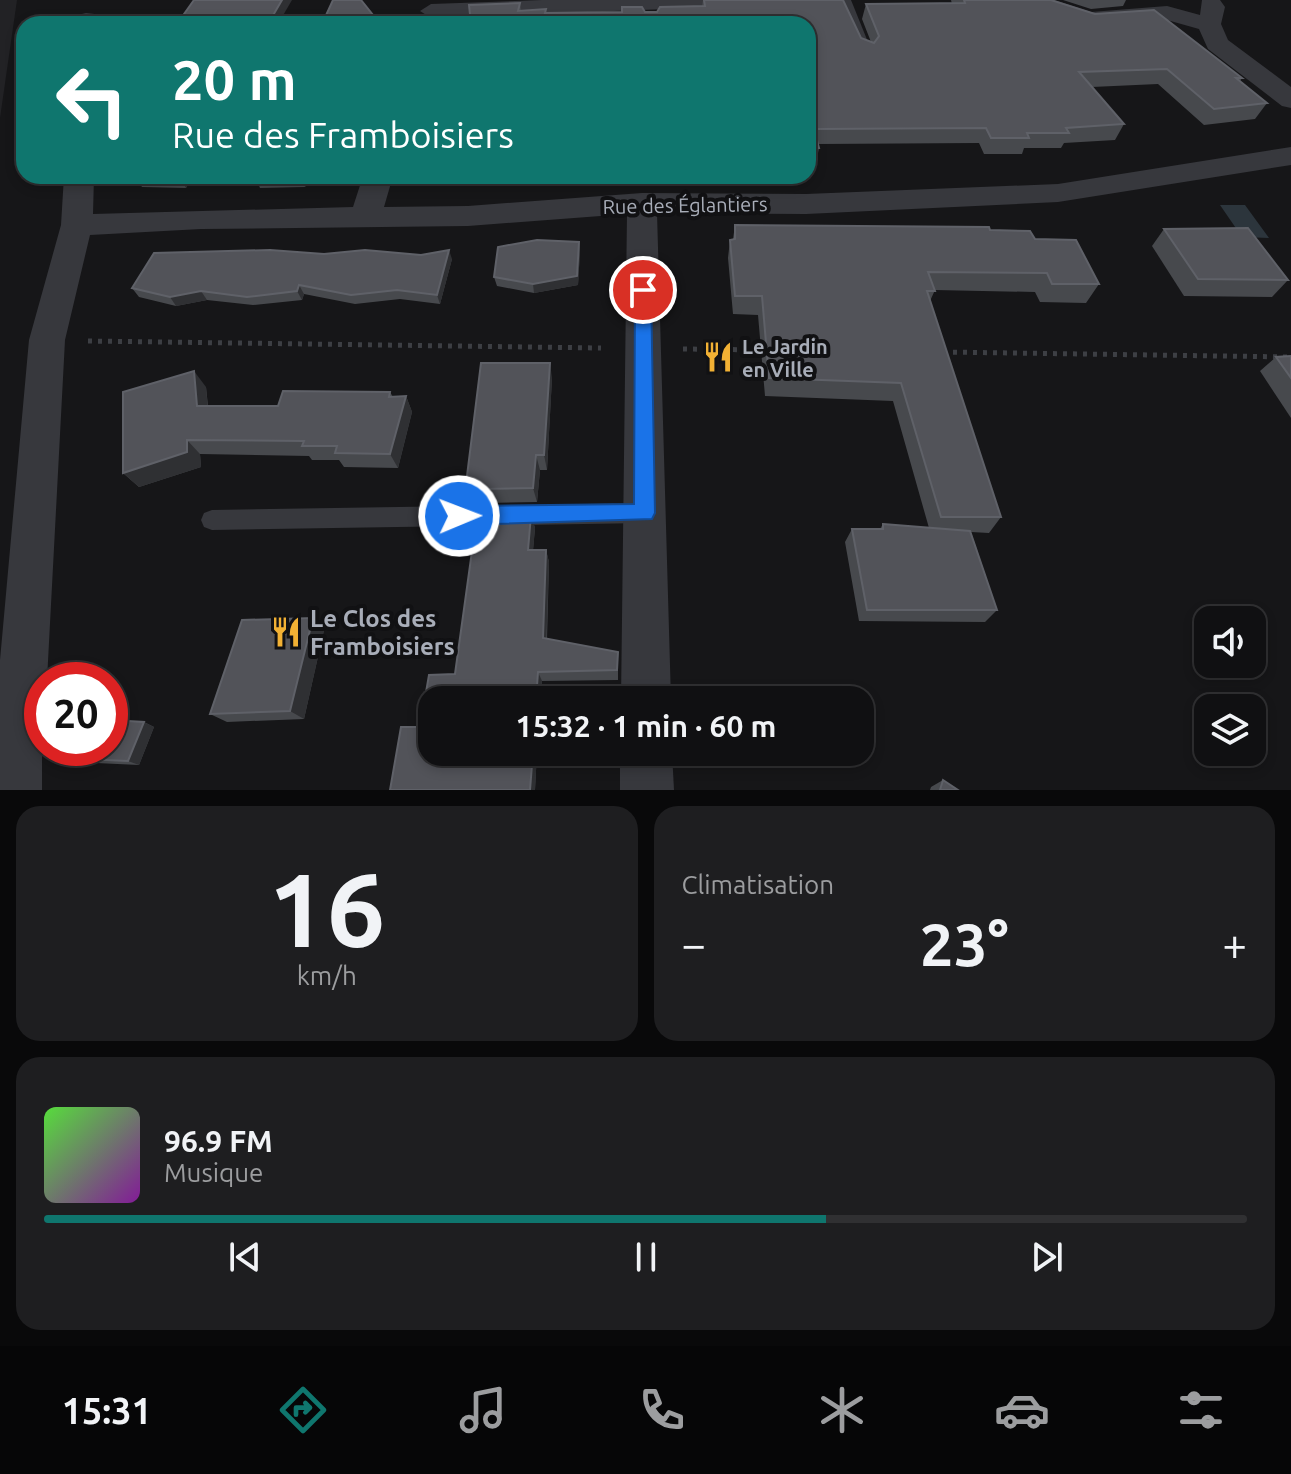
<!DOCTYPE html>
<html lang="fr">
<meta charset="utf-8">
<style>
:root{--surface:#101012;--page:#1e1e20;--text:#f1f3f6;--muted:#9c9d9f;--line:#303032;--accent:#0f766e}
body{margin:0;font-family:Ubuntu,sans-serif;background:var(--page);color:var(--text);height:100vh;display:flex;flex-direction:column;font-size:30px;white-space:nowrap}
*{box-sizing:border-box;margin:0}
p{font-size:26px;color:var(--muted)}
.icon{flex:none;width:44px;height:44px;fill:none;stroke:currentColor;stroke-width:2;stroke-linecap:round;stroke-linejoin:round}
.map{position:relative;height:790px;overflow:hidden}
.details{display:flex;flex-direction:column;gap:16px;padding:16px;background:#09090a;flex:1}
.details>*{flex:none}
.guide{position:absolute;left:16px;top:16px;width:800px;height:168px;border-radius:24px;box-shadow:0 4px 12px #0003,0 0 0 2px var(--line);background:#0f766e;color:#fff;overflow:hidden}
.controls{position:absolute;left:1194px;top:606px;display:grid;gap:16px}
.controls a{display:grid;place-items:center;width:72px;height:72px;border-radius:16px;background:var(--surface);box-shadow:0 4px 12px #0003,0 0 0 2px var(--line);font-size:40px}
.speed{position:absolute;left:24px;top:662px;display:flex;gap:16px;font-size:40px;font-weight:700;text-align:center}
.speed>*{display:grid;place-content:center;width:104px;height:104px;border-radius:50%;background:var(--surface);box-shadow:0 4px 12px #0003,0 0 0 2px var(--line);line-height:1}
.speed .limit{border:12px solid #d22;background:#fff;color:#111}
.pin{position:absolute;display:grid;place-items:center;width:68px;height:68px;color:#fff;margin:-34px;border:4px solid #fff;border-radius:50%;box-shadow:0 2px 8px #0007}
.me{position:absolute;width:88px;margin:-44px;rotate:89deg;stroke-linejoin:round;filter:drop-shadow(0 0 6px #0008)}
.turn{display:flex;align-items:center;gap:28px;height:168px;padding:0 24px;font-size:36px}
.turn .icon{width:104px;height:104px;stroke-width:2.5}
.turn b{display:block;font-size:56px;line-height:68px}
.big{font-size:60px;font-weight:700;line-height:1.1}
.details .card{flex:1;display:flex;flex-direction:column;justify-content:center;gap:12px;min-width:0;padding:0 28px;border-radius:24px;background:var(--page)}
.details .dial{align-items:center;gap:0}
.dial b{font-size:104px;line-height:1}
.song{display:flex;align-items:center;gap:24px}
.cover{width:96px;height:96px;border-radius:12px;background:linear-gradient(135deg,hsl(110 70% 55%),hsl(290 70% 35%))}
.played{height:8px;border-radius:4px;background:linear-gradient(90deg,var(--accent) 65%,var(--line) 65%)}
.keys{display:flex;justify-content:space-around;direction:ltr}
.heat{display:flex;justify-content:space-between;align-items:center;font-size:44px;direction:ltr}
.details .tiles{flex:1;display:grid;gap:16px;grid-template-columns:1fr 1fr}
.card:last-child{grid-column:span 2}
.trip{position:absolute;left:418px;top:686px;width:456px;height:80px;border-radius:24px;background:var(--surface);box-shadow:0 4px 12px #0003,0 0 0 2px var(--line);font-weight:700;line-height:80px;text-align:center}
.tabs{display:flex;height:128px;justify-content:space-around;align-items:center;background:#060607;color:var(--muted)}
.tabs .icon{width:56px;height:56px}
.tabs .active{color:var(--accent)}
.tabs b{font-size:36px;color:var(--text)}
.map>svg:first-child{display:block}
.built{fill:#222225}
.water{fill:#2c353c}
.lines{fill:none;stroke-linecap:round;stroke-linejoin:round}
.path{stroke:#3d3f44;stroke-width:5;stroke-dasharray:4 6;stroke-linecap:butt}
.lane{fill:#37383d;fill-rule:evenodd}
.street{fill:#37383d;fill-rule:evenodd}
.wall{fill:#47494d}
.shaded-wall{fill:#2f3033}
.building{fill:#525359;stroke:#5f6168;stroke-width:2}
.route{fill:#1a73e8;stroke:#114b97;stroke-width:2}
.labels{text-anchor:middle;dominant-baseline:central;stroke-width:8;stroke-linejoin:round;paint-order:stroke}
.street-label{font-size:20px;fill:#a8adb8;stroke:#111113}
.poi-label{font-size:20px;font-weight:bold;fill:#a8adb8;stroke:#111113;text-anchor:start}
.near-poi-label{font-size:24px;font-weight:bold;fill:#a8adb8;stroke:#111113;text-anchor:start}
</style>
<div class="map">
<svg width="1291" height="790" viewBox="0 0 1291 790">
<rect width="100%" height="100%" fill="#161618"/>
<path class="built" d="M0,0H17L0,118Z"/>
<path class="water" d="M1220,205H1245L1269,238L1242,237Z"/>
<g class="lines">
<g class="path">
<path d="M88,341L601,348"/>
<path d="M683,349L765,350"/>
<path d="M943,352L1291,357"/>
</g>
<g class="lane">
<path d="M839,0H851L872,52L871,55L860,52Z"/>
<path d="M645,503L653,506L656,513L653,520L645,523L212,530L204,527L201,520L204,513L212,510Z"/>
</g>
<g class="street">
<path d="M542,0H732L721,7L431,18L420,11L431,4Z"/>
<path d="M1021,0H1054L1091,12L1167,6L1200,15L1202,0H1220L1225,7L1221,24L1228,40L1291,87V108L1282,106L1208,49L1199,29L1167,20L1089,26L1024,5Z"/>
<path d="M86,13L120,17L132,24H77L74,20L78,15Z"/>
<path d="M1291,147V165L1058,202L806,214L657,213L671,700H621L627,214L468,226L201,229L90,235L65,340L47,680H42V790H0V660L29,340L61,225L64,176H94L93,214L353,207L363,176H393L384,207L468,206L642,193L806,194L1058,184Z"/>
<path d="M620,752H672L674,790H620Z"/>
</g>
</g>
<g class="wall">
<path d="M703,0H843L861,38L871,42L862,19L866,4H952L951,0H1051L1242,78L1240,81L1267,103L1255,119L1204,125L1158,84L1092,87L1124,124L1115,140L1064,143L1061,148H1024L1022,154H984L979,143L818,144L819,148L816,163H808V24H471L520,3L521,11L546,9V13L657,12L702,6Z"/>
<path d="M1063,0H1126L1123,6L1091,9Z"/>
<path d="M135,176H193L186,188L142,187Z"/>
<path d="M255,176H312L305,187L260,188Z"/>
<path d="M735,225L990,230L1035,239L1099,284L1086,303L1040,302L1035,292L935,290L930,301L1001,517L989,533L971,532L997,610L985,622L859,621L845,542L852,529H880L883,524L929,528L893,401L765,396L758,315L733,314L728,258L730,240L733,239Z"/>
<path d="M1164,229L1288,280L1272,297L1184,296L1152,246Z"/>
<path d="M579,242L580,251L578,285L534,293L497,286L494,277Z"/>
<path d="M324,254L452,259L440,304L400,299L355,304L304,294L302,300L253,305L207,300L176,306L139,297L132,288Z"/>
<path d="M1291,356V418L1260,371L1276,357Z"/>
<path d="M552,378L547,470H540L537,502L486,503L484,498H471L466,484Z"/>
<path d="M206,387L208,406H278L390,392L393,397L406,396L412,412L398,468L344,467L339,460H312L309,456L200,454L201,467L139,487L123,473Z"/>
<path d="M477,515H531L535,528L533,550H546L549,562L547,639L618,652V680L542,681L540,700H432V752H537L535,790H390L401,727H420L429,675L455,674Z"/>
<path d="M313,618L324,630L304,719L227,722L210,714Z"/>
<path d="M144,722L154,727L139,765L96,763L84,759Z"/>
<path d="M943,780L958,790H930L931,787Z"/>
</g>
<g class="shaded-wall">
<path d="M282,0H292L278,24H268Z"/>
<path d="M373,15L375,24H360Z"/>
<path d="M179,176H193L186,188Z"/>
<path d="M300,176H312L305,187Z"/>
<path d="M579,242L580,251L578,285L534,293L533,284Z"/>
<path d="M449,250L452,259L440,304L437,295Z"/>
<path d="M299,285L304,294L302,300L297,291Z"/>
<path d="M201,291L207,300L176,306L170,297Z"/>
<path d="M550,363L552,378L547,470L544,455Z"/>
<path d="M194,371L206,387L209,421L197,406Z"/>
<path d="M406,396L412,412L398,468L390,454Z"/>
<path d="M187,440L200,454L201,467L139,487L123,473Z"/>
<path d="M536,455L540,470L537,502L533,488Z"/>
<path d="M531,515L535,528L532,562L528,550Z"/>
<path d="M546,550L549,562L546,649L543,638Z"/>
<path d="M313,618L324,630L304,719L290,711Z"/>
<path d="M538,672L542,681L540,700H536Z"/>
<path d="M144,722L154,727L139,765L128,761Z"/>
<path d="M533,752H537L535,790H530Z"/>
</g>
<g class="building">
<path d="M194,0H282L268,24H177Z"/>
<path d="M333,0H361L373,15L360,24H322Z"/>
<path d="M704,0H843L861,38L874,43L879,36L866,4L965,3L964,0H1051L1095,14L1154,10L1242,78H1236L1267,103L1214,109L1167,69L1079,72L1124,124L1066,128L1069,133H1027L1029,138H991L986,128L814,129L819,148H808V24H471L469,5L520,3L518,11L546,9L545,13L622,12V7H642L645,12H657L660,7L705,6Z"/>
<path d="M735,225L989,227L990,230L1030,231L1035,239L1076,240L1099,284H1052L1047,273L928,272L935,291H927L1001,517H941L901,383L769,378L762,296H735L730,240L735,239Z"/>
<path d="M1248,228L1288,280L1198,279L1164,229Z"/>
<path d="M537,240L579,242L577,276L533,284L494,277L498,247Z"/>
<path d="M270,250L324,254L365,250L421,255L449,250L437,295L397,290L351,295L299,285L297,291L247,297L201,291L170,297L132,288L154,253Z"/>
<path d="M1291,356V378L1276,357Z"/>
<path d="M481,363H550L544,455H536L533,488L481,489L482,484H466Z"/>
<path d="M194,371L197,406H278L283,391L390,392L389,397L406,396L390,454L335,453L337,446H302L304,441L187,440V452L123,473V392Z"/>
<path d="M477,515H531L528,550H546L543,638L618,652L617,670L538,672L536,700H432V752H533L530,790H390L401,727H420L429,675L455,674Z"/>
<path d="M883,524L970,531L997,610H867L852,529H883Z"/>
<path d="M313,618L290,711L210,714L242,620Z"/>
<path d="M110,720L144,722L128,761L84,759V748H110Z"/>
<path d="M943,780L958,790H940Z"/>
</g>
<path class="route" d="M643,284L651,290L655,513L652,519L459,525L452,522L449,516L452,509L459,506L634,504L635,290Z"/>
<defs>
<g id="restaurant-bare" transform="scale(2.4)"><path d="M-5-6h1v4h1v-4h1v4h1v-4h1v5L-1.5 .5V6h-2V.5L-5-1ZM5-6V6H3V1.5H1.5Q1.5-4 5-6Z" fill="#f2b134" stroke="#111113" stroke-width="2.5" paint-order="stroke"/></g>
</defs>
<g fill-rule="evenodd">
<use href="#restaurant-bare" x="718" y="357"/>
<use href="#restaurant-bare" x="286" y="632"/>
</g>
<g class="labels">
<g class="street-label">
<text transform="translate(685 205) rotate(-1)">Rue des Églantiers</text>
</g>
<g class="poi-label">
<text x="742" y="346">Le Jardin<tspan x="742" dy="23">en Ville</tspan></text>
</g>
<g class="near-poi-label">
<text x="310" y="618">Le Clos des<tspan x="310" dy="28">Framboisiers</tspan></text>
</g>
</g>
</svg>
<div class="controls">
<a><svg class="icon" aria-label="sound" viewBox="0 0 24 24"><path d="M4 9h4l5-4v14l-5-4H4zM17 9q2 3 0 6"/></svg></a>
<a><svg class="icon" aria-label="layers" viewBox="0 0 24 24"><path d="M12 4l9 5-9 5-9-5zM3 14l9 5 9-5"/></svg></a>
</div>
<div class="speed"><div class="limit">20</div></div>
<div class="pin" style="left:643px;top:290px;background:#d93025"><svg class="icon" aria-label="arrive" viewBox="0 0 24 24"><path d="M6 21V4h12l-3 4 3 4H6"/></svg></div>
<svg class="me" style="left:459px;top:516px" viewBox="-20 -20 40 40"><circle r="17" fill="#1a73e8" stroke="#fff" stroke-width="3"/><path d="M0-11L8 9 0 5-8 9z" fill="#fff"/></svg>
<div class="trip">15:32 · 1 min · 60 m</div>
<div class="guide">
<div class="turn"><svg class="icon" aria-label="left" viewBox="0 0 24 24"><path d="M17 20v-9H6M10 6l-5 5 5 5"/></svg><div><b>20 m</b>Rue des Framboisiers</div></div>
</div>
</div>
<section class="details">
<div class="tiles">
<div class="card dial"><b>16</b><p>km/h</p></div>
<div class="card"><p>Climatisation</p>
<div class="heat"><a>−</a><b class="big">23°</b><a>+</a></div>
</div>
<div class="card">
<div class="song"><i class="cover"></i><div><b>96.9 FM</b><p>Musique</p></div></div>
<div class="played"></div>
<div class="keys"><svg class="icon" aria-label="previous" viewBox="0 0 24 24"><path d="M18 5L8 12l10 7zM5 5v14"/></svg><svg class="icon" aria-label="pause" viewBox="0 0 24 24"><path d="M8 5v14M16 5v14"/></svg><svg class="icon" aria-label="next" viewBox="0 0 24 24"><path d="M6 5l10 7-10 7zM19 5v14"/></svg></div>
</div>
</div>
</section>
<nav class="tabs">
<b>15:31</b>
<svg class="icon active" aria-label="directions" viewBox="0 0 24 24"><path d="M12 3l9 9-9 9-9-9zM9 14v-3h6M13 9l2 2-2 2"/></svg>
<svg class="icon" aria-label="music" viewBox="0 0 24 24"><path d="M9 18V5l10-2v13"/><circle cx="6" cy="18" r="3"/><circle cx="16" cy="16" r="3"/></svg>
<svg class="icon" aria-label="phone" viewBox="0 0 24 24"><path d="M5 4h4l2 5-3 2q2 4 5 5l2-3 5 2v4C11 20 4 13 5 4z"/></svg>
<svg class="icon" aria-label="climate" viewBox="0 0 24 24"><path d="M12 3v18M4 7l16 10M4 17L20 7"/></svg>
<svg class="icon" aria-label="car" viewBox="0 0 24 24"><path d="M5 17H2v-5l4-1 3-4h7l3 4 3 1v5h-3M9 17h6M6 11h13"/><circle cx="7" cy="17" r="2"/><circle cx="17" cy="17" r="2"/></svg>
<svg class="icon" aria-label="filters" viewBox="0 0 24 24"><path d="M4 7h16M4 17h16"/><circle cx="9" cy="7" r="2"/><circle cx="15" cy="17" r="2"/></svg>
</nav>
